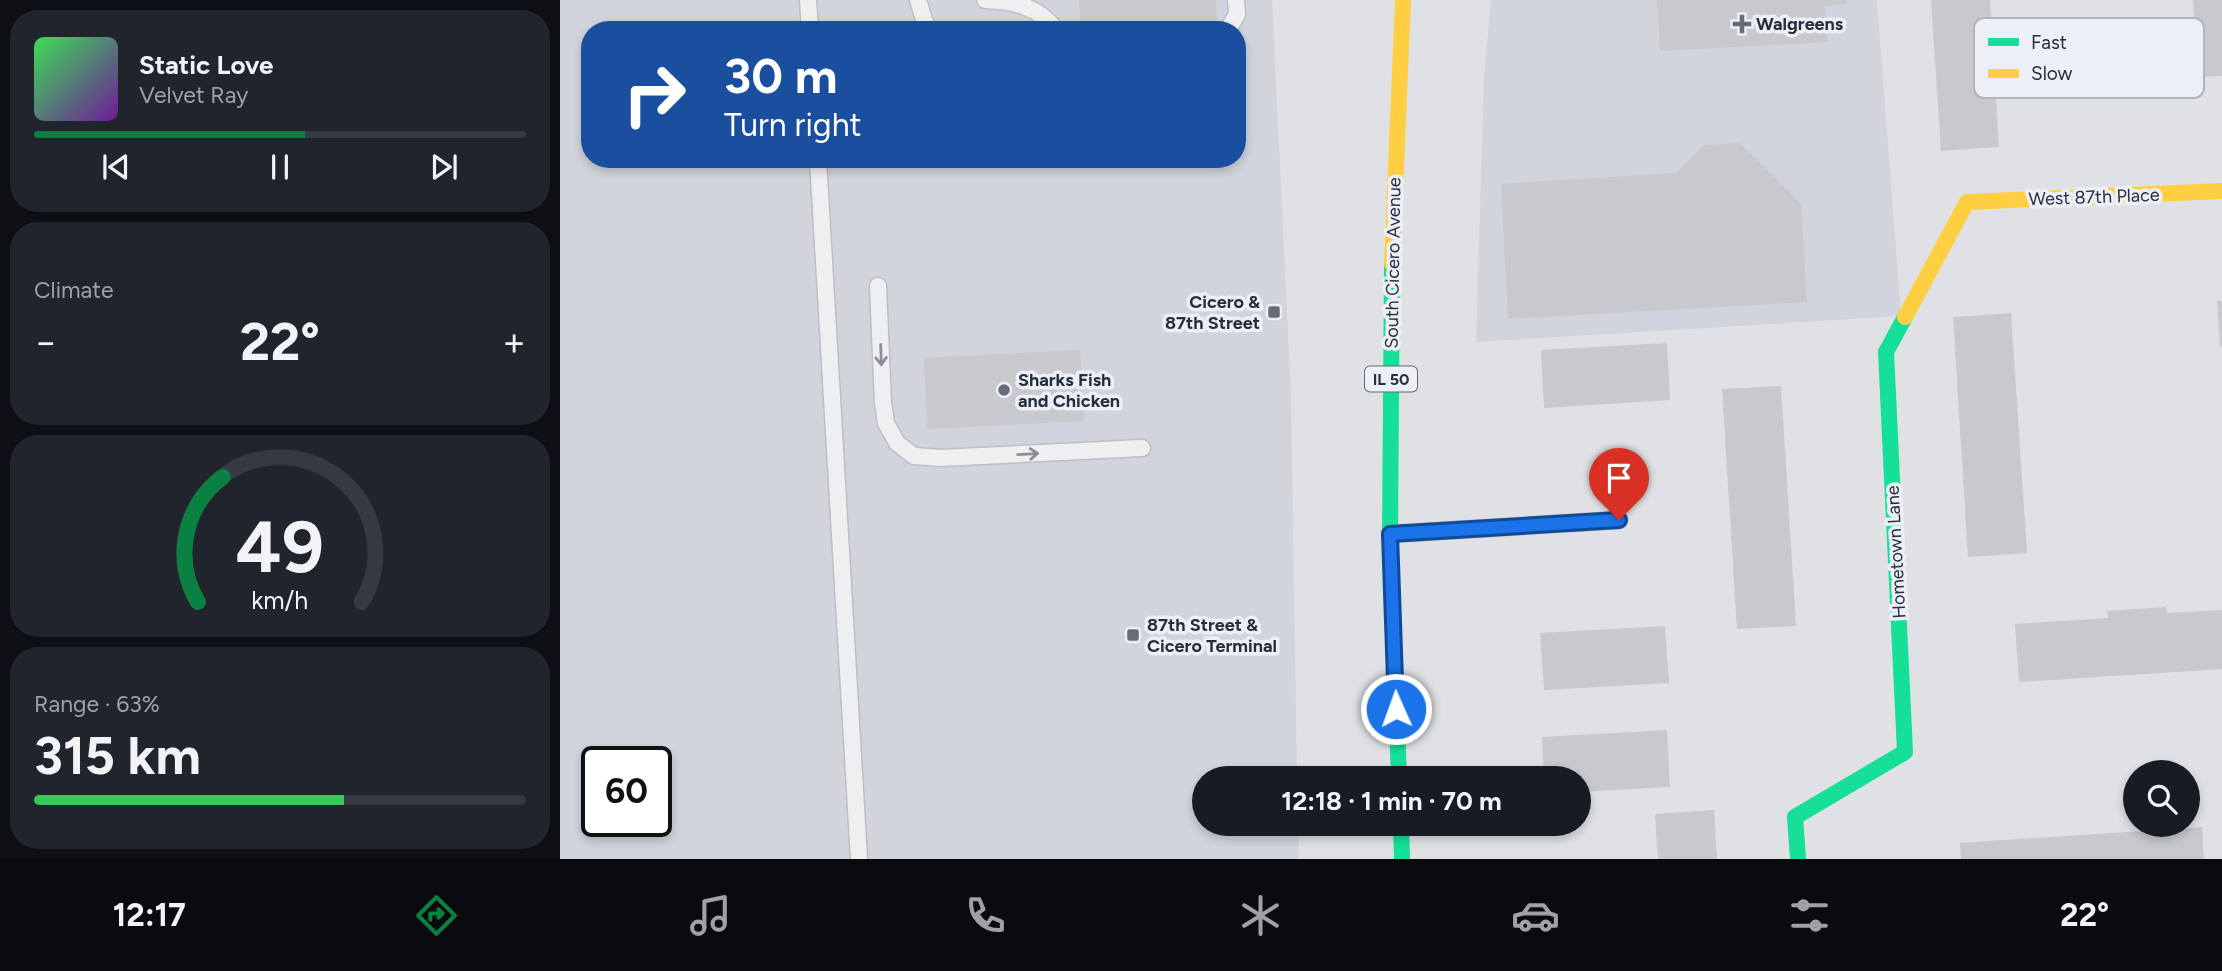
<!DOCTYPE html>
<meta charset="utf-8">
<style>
:root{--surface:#171b24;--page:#20242c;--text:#f1f3f6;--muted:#9ea1a6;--line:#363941;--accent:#0b8043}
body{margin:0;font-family:Figtree,sans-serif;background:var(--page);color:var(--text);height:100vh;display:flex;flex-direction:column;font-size:26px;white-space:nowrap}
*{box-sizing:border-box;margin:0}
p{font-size:23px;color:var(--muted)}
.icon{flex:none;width:38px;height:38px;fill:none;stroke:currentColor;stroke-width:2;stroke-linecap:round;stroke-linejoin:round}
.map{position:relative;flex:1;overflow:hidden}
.panel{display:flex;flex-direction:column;gap:10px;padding:10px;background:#0d0f14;width:560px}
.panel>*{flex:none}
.hud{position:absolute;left:21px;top:21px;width:665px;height:147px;border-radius:28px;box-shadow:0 4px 10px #0003;background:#1a4fa0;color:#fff;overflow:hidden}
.fabs{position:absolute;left:1563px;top:760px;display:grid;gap:14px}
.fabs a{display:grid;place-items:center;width:77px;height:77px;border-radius:50%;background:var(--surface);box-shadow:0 4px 10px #0003;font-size:35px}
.speed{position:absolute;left:21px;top:746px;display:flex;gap:14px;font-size:35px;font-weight:700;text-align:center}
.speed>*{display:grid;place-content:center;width:91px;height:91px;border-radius:50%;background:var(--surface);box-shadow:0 4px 10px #0003;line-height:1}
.speed .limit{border:4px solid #111;border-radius:10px;background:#fff;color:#111}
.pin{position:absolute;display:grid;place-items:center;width:60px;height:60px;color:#fff;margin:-72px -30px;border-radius:50% 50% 50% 0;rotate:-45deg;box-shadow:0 0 7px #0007}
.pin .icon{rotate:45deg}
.me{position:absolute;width:77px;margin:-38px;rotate:358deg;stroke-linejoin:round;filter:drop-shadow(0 0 5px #0008)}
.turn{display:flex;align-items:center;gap:24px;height:147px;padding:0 28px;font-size:32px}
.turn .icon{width:91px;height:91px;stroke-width:2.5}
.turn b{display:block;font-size:49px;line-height:60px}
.big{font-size:52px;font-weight:700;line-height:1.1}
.panel .tile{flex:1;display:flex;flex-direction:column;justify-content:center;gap:10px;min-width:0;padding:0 24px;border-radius:28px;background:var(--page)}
.panel .dial{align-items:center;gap:0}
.dial svg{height:182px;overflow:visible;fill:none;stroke:var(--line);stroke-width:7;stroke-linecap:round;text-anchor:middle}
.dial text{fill:var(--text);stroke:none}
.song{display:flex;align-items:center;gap:21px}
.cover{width:84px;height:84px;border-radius:10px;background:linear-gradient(135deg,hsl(130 70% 55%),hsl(280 70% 35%))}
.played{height:7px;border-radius:4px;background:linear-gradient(90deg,var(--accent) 55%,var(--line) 55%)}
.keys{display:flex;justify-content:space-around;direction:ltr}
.heat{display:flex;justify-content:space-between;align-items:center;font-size:38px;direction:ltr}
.charge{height:10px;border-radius:5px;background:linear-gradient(90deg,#34c759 63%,var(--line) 0)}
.trip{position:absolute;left:632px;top:766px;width:399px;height:70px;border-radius:35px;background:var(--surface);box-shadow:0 4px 10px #0003;font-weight:700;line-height:70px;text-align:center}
.dock{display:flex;height:112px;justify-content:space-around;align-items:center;background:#090b0e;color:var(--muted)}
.dock .icon{width:49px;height:49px}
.dock .current{color:var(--accent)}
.dock b{font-size:32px;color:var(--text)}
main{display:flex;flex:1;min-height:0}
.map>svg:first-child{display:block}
.built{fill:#d1d4dc;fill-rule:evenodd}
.building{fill:#c8c9cd}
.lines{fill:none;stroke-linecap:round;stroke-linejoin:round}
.lane-casing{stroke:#bebfc3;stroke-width:19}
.lane{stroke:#efeff2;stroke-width:16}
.fast{stroke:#16e098;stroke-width:16}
.slow{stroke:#ffcf43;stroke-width:16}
.oneway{stroke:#8a8e98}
.route-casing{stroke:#114b97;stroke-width:18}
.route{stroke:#1a73e8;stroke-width:12}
.poi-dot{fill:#676c79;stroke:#eceff5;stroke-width:2.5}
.labels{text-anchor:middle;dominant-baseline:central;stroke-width:7;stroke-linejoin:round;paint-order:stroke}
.shield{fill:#eceff5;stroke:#616776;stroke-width:2}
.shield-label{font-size:16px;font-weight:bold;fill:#262d3f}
.poi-label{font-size:18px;font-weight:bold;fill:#262d3f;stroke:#eceff5;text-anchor:start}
.street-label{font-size:18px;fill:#262d3f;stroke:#eceff5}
.key{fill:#eceff5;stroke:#b1b5be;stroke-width:2}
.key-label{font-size:19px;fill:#262d3f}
</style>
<main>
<section class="panel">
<div class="tile">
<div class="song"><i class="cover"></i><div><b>Static Love</b><p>Velvet Ray</p></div></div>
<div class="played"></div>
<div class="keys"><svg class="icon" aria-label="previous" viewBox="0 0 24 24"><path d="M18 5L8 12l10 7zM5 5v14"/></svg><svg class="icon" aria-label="pause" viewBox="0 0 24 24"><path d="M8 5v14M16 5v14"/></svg><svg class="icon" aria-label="next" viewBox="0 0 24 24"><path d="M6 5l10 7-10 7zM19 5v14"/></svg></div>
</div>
<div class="tile"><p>Climate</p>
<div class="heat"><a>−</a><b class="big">22°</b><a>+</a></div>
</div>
<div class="tile dial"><svg viewBox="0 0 100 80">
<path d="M14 69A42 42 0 1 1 86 69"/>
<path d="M14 69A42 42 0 0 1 25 14" stroke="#0b8043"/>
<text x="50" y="56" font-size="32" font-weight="700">49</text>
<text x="50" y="72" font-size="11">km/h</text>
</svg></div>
<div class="tile"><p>Range · 63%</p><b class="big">315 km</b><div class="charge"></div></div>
</section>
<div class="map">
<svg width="1662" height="859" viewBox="0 0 1662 859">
<rect width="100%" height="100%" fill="#e0e1e5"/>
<g class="built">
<path d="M0,0H712L731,395L737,779H644V824H738L739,859H0ZM30,30H677V159H30ZM37,761H96V821H37Z"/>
<path d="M931,0H1317L1341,316L916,342L924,77Z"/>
</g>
<g class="building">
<path d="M519,0H656L657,24L521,30Z"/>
<path d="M1097,0H1286L1287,4L1265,6L1268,42L1100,51Z"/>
<path d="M1371,0H1430L1439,147L1381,151Z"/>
<path d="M1633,0H1662V76L1638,77Z"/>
<path d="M1180,143L1241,203L1247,302L948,319L941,184L1116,173L1144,145Z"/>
<path d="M1657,301H1662V347H1660Z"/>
<path d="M1451,313L1467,553L1408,557L1393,317Z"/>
<path d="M1107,343L1110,400L984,408L981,350Z"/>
<path d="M520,350L524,421L367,429L364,358Z"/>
<path d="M1221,386L1236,626L1177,629L1162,389Z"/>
<path d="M1606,607L1607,613L1662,610V669L1459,682L1455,624L1548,618L1547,611Z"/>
<path d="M1105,626L1109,683L984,690L980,633Z"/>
<path d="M1107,730L1110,787L1018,792V779H984L982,737Z"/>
<path d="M1154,810L1157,859H1098L1095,814Z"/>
<path d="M1642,827L1644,859H1401L1400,843Z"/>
</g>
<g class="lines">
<g class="lane-casing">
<g id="lane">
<path d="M248,0L250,30"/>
<path d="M358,0L365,23L370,30"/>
<path d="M425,0C453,1 478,6 496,30"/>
<path d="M668,30L677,14L676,0"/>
<path d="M258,159L299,859"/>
<path d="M318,286L323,403L326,423L337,443L354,456L381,458L582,448"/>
<path d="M830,534L1059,520"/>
</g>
</g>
<use href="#lane" class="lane"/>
<g class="fast">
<path d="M832,264L830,534L839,779"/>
<path d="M841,824L842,859"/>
<path d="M1238,859L1235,817L1345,752L1326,352L1345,317"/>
</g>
<g class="slow">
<path d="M832,264L843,0"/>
<path d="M1345,317L1407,202L1662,191"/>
</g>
</g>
<defs><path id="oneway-shaft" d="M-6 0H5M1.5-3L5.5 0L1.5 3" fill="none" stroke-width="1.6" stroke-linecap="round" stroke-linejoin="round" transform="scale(1.75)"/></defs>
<g class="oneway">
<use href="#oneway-shaft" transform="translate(321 355) rotate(88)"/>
<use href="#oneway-shaft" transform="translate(468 454) rotate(-3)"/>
</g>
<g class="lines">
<g class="route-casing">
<path id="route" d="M836,709L830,534L1059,520"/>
</g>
<use href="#route" class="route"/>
</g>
<g class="poi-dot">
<path d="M1178.5 13.5h7v7h7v7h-7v7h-7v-7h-7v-7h7z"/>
<rect x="707" y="305" width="14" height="14" rx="3.5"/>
<circle cx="444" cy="390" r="7"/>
<rect x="566" y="628" width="14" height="14" rx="3.5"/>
</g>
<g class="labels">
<rect class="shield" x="805" y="366.5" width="52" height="25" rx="5"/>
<g class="shield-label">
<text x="831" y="379">IL 50</text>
</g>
<g class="poi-label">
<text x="1196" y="24">Walgreens</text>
<text x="700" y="302" text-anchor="end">Cicero &amp;<tspan x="700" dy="21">87th Street</tspan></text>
<text x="458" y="380">Sharks Fish<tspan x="458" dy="21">and Chicken</tspan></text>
<text x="587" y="625">87th Street &amp;<tspan x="587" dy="21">Cicero Terminal</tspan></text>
</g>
<g class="street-label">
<text transform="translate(1534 197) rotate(-2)">West 87th Place</text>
<text transform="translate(833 263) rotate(-89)">South Cicero Avenue</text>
<text transform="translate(1336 552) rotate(-93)">Hometown Lane</text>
</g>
</g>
<rect x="1414" y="18" width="230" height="80" rx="10" class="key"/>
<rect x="1428" y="38" width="31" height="8" fill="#16e098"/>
<rect x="1428" y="69" width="31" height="9" fill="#ffcf43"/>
<g class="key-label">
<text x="1471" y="49">Fast</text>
<text x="1471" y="80">Slow</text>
</g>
</svg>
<div class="fabs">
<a><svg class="icon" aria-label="search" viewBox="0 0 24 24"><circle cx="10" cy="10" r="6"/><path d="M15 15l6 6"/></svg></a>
</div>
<div class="speed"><div class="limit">60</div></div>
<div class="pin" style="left:1059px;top:520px;background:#d93025"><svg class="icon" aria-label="arrive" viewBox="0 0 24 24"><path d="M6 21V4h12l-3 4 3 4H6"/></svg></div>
<svg class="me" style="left:836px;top:709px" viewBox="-20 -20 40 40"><circle r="17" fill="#1a73e8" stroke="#fff" stroke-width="3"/><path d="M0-11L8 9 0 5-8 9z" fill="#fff"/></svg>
<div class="trip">12:18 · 1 min · 70 m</div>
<div class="hud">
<div class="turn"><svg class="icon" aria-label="right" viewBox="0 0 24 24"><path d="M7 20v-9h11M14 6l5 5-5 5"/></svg><div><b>30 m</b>Turn right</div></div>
</div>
</div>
</main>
<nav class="dock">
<b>12:17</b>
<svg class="icon current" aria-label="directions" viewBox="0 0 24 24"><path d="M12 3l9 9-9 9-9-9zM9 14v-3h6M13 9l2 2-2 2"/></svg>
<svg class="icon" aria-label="music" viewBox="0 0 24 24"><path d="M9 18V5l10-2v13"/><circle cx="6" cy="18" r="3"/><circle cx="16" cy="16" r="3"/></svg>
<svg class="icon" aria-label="phone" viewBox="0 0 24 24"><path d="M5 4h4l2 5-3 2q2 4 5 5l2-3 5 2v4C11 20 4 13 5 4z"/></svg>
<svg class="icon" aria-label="climate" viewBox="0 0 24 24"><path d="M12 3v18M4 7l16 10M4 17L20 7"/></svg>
<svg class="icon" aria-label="car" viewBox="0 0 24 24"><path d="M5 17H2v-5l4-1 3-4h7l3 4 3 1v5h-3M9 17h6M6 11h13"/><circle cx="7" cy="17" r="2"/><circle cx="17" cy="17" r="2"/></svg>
<svg class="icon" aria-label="filters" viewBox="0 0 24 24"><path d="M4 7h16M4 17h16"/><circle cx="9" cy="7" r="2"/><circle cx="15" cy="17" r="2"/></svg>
<b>22°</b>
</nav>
